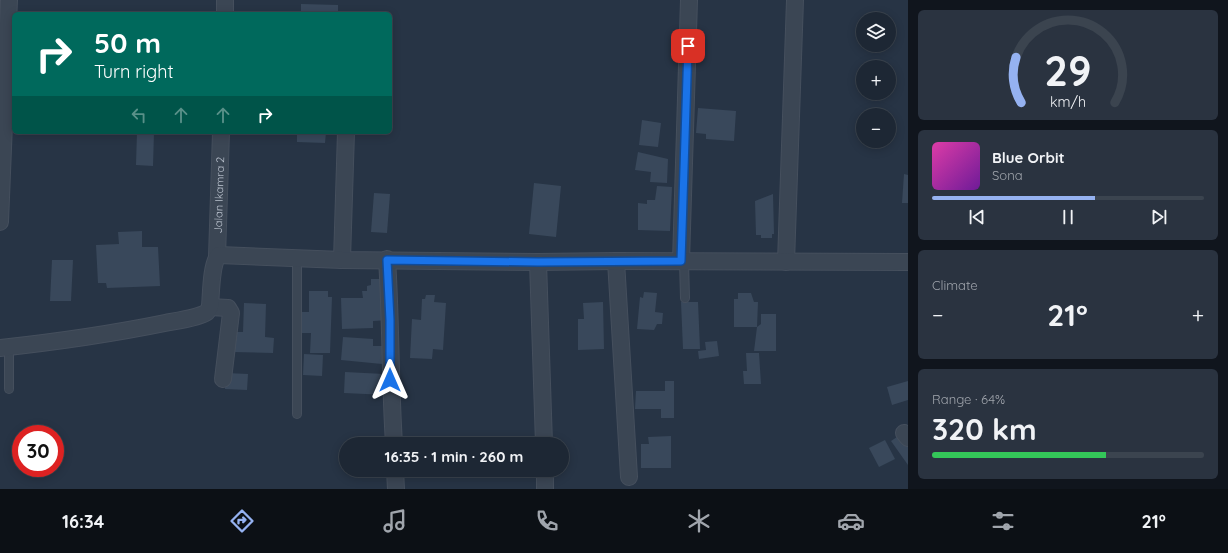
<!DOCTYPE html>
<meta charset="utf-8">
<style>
:root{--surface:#1d2734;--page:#2a3340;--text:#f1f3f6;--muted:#a0a5ac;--line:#3b444f;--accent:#95b2f1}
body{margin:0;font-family:Quicksand,sans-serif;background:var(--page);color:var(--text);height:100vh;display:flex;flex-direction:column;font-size:15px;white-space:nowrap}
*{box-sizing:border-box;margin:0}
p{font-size:13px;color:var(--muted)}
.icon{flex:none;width:22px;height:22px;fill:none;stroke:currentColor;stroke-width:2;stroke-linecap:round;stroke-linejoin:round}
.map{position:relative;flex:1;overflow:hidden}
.sheet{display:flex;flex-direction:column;gap:10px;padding:10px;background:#10151d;width:320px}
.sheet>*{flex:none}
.banner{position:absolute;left:12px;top:12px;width:380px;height:122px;border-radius:6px;box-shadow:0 2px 10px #0003,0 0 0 1px var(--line);background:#00695c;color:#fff;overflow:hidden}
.tools{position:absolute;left:856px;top:12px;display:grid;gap:8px}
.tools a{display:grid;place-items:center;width:40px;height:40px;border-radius:50%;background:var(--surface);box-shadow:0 2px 10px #0003,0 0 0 1px var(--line);font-size:20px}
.speed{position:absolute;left:12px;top:425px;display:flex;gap:8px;font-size:20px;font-weight:700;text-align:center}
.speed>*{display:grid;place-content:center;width:52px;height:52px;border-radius:50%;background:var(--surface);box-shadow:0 2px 10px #0003,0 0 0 1px var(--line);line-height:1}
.speed .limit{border:6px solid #d22;background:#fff;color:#111}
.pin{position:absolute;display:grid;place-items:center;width:34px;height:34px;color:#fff;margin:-17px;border-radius:8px;box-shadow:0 2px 6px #0006}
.me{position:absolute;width:44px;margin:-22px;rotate:0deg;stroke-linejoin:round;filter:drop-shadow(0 0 3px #0008)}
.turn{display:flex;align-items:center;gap:14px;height:84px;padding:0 16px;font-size:18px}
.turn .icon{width:52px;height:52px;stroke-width:2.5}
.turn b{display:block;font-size:28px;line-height:34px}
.lanes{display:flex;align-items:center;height:38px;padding:0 16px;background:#0003;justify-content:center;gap:20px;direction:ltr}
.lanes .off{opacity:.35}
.big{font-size:30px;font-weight:700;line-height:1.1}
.sheet .widget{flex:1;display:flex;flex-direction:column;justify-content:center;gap:6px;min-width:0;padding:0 14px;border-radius:6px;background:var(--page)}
.sheet .dial{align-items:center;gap:0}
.dial svg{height:104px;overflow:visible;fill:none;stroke:var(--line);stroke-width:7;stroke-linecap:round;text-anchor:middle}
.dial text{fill:var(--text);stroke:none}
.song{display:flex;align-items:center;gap:12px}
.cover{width:48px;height:48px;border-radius:6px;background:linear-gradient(135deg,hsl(320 70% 55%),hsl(280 70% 35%))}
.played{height:4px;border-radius:2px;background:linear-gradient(90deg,var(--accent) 60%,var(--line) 60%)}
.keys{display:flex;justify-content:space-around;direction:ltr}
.heat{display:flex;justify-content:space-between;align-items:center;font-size:22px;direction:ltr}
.charge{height:6px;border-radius:3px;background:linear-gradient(90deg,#34c759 64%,var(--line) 0)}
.trip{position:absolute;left:339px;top:437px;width:230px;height:40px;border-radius:20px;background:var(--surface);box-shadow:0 2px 10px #0003,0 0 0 1px var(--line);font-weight:700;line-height:40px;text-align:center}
.dock{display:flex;height:64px;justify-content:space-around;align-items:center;background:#0c1015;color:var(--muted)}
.dock .icon{width:28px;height:28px}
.dock .on{color:var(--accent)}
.dock b{font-size:18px;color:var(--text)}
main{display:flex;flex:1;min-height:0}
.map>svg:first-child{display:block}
.building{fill:#39485b}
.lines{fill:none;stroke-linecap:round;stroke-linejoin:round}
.service-casing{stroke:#454f5d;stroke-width:10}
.minor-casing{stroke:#454f5d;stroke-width:18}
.service{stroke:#3b4654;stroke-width:8}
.minor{stroke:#3b4654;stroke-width:16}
.route-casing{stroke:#114b97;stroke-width:10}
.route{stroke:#1a73e8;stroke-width:7}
.labels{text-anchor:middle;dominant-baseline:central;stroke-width:4;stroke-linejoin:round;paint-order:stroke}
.street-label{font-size:11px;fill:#b9c1cd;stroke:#202b3a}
</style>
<main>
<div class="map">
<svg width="908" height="489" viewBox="0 0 908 489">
<rect width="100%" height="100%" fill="#273445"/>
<g class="building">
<path d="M301,4L338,5V14H301Z"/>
<path d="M698,108L736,111L734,141L706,139V134L696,133Z"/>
<path d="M642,120L661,123L658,147L639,145Z"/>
<path d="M137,132H154L153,166L136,165Z"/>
<path d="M297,132H326L325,143L297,142Z"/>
<path d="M638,152L668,159L667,183L650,182L651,172L635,170Z"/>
<path d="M904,174L908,175V203H902Z"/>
<path d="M534,183L561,186L556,237L529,234Z"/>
<path d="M657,186L672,187L670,231L638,230V203L647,204V200H655Z"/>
<path d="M374,193L390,194L387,233L371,232Z"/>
<path d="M773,194L774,234H772V238H761V235H756L755,201Z"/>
<path d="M142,231V247H158L160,286L107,288L106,283H98L96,245L119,244L118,232Z"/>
<path d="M52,260H73L71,301H50Z"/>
<path d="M371,279H388L390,320L373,321V328L342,329L341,298H363L362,291H367V286L371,285Z"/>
<path d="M309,291H328V297H332L330,353H310L311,333H298L299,312H309Z"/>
<path d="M644,292L657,293L655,312L663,313L662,324H657L654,330L637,329L640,297L643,298Z"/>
<path d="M738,293H751L754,302H758L757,327H734V299H738Z"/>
<path d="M426,295H435L434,302L446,303L443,350L433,349L432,359L410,358L412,319L421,320L422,299H425Z"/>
<path d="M603,302L604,349L578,350V319H584L583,303Z"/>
<path d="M681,302H698L700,349H683Z"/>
<path d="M244,303L266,304L265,337L274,338L273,353L233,352V332H243Z"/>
<path d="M761,314H776V351H754L757,327L761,324Z"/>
<path d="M343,337L373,339V346H383L382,364L341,360Z"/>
<path d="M717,341L719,356L699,359L698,351L706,350L705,342Z"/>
<path d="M746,353H759L761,384H744L743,371H747Z"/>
<path d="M304,354L323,355L322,376L303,375Z"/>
<path d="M345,372L384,374L383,380H390L387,395L344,393Z"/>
<path d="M226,373L248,374L247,390L225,389Z"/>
<path d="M665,381H674V418H661V409H635L636,391H665Z"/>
<path d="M908,381V400L892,405L887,387Z"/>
<path d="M903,433L908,441V465L891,441Z"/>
<path d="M671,436V468H641V444H649L648,437Z"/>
<path d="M885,440L895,459L879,467L869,448Z"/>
</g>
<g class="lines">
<g class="service-casing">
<g id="service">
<path d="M684,261L685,298"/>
<path d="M9,347V389"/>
<path d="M297,414V258"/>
</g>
</g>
<g class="minor-casing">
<g id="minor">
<path d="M225,14V0"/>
<path d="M0,222L9,0"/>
<path id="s1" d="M217,257L221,132"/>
<path d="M387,259C391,321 390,382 394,444"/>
<path d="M342,260L346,132"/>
<path d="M616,261L629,477"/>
<path d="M681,261L689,0"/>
<path d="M538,262L544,444"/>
<path d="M786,262L795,0"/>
<path d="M210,307L228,308L231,313L223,379"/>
<path d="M0,348C55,342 111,334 165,323C175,321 199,318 207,312C208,311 209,308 210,307C211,295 211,263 219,255L342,260L538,262L616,261L908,262"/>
<path d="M904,433L908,438"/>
<path d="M395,470L396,489"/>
<path d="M545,470V489"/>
</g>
</g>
<use href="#service" class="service"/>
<use href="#minor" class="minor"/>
</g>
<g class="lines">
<g class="route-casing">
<path id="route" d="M390,380V320L387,260L538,262L681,261L688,46"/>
</g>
<use href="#route" class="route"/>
</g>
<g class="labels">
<g class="street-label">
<text stroke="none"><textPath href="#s1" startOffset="62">Jalan Ikamra 2</textPath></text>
</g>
</g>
</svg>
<div class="tools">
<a><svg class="icon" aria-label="layers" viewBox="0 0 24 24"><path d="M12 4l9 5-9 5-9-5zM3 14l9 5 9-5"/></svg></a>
<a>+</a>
<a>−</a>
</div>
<div class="speed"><div class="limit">30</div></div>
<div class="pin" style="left:688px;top:46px;background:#d93025"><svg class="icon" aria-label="arrive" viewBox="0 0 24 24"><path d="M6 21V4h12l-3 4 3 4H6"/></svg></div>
<svg class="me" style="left:390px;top:380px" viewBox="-20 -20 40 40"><path d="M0-17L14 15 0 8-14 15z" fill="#1a73e8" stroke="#fff" stroke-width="4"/></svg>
<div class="trip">16:35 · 1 min · 260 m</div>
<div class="banner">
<div class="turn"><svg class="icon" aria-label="right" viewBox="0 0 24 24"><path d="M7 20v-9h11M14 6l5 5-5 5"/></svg><div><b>50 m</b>Turn right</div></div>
<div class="lanes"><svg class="icon off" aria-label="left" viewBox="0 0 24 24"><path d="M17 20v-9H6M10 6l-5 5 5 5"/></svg><svg class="icon off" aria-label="ahead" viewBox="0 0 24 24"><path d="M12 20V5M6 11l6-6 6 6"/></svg><svg class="icon off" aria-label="ahead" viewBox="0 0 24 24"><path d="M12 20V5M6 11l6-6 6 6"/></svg><svg class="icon" aria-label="right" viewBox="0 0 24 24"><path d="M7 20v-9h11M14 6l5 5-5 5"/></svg></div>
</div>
</div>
<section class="sheet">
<div class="widget dial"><svg viewBox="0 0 100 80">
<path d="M14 69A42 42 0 1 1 86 69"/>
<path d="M14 69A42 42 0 0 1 10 34" stroke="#95b2f1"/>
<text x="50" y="56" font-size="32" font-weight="700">29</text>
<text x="50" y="72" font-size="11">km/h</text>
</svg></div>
<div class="widget">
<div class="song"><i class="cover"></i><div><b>Blue Orbit</b><p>Sona</p></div></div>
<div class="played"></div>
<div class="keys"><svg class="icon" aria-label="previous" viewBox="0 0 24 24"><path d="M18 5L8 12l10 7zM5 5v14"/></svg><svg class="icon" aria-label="pause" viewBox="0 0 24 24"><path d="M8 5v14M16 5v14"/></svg><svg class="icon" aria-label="next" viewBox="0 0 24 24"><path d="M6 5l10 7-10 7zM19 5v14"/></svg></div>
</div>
<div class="widget"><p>Climate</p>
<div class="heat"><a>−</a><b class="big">21°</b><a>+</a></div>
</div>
<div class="widget"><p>Range · 64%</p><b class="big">320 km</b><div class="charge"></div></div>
</section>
</main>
<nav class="dock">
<b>16:34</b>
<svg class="icon on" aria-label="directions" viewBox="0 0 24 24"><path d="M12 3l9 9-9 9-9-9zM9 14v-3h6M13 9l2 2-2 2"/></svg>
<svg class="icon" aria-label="music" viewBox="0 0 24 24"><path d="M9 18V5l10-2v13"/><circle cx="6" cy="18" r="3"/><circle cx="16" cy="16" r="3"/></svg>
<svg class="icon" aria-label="phone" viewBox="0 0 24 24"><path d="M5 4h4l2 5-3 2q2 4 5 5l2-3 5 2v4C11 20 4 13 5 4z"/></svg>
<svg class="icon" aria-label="climate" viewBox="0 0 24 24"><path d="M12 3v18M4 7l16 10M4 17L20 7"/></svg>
<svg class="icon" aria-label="car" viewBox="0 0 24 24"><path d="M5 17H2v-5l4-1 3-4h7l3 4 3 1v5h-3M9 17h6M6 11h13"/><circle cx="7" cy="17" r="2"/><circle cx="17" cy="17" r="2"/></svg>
<svg class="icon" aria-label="filters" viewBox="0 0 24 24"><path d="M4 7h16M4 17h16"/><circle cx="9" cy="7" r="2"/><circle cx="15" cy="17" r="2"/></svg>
<b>21°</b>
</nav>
